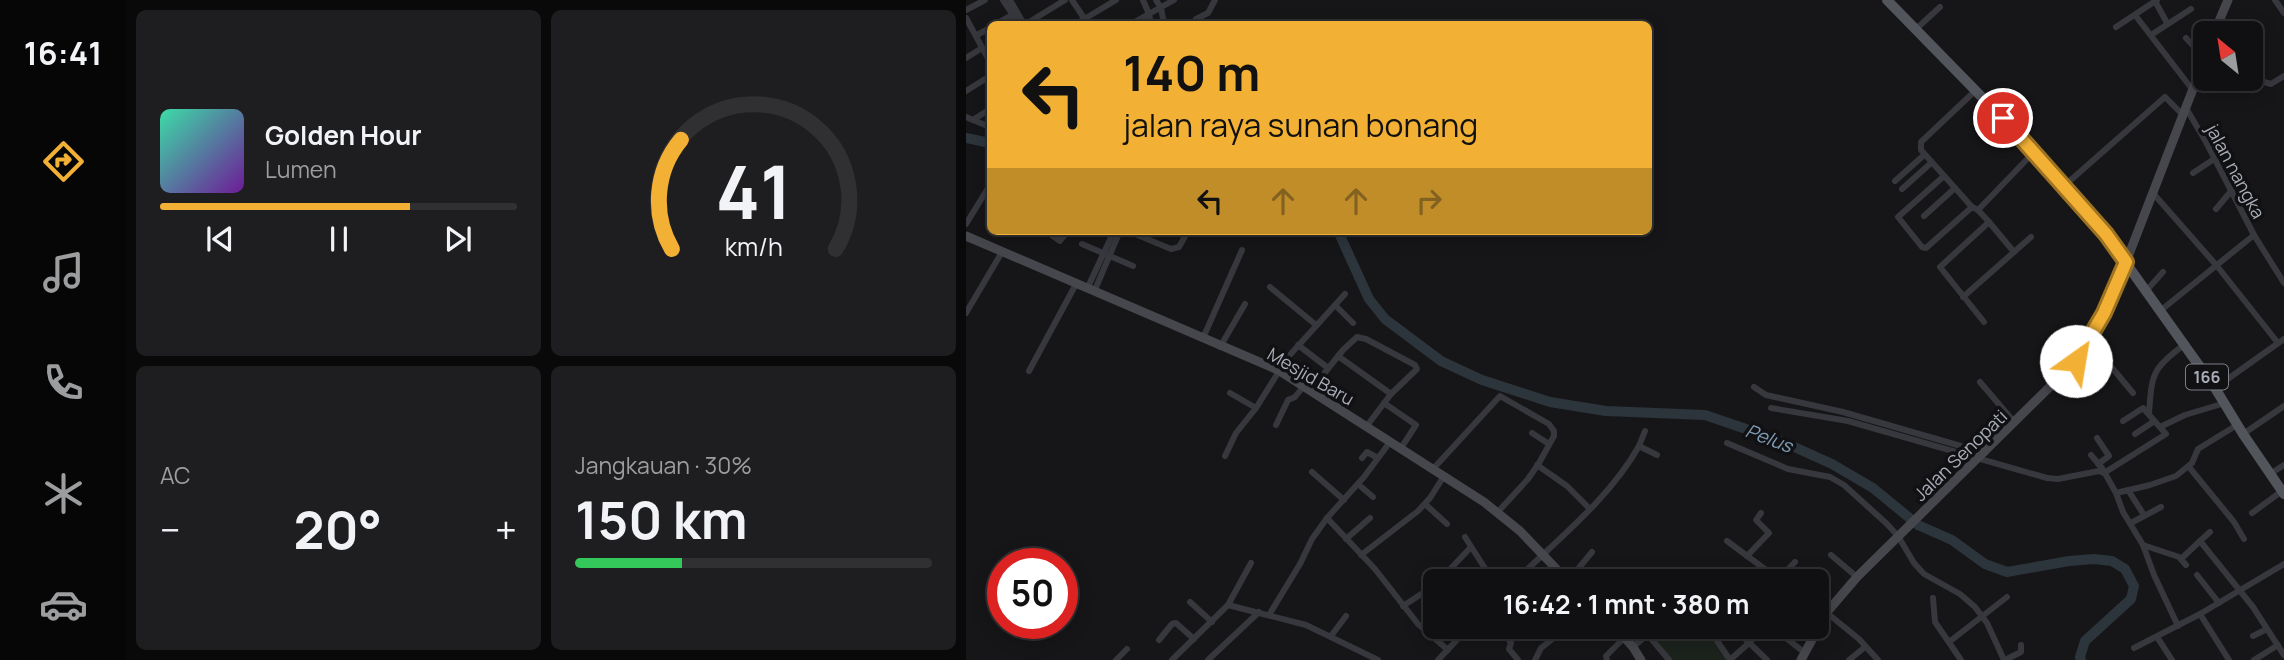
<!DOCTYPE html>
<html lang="id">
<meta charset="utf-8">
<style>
:root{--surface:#101012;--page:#1e1e20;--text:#f1f3f6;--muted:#9c9d9f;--line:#303032;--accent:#f2b134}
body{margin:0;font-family:Manrope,sans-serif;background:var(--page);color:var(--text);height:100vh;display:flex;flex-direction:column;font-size:26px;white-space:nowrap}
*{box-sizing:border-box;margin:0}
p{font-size:23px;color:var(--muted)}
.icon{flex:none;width:38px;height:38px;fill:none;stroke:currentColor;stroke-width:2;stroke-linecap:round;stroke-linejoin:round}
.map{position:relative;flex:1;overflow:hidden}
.side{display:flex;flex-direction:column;gap:10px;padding:10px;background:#09090a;width:840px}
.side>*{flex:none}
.guide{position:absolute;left:21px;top:21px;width:665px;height:214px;border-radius:10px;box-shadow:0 4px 18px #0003,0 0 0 2px var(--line);background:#f2b134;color:#111;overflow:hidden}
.needle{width:46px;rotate:330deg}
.tools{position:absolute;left:1227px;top:21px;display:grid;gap:14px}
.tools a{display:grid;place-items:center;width:70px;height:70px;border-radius:10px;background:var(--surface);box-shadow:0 4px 18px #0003,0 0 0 2px var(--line);font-size:35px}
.speed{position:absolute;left:21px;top:548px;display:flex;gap:14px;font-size:35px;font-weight:700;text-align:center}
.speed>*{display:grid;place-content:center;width:91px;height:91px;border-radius:50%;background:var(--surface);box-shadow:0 4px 18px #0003,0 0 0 2px var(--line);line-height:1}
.speed .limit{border:10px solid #d22;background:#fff;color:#111}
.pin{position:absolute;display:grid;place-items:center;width:60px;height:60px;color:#fff;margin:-30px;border:4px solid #fff;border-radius:50%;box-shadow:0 2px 7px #0007}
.me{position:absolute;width:77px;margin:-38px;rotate:32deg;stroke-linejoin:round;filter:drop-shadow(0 0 5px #0008)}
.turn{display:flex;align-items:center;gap:24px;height:147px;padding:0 21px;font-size:32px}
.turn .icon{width:91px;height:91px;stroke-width:2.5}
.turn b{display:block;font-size:49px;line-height:60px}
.lanes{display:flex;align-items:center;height:66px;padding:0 21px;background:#0003;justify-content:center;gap:35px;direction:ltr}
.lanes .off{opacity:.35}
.big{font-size:52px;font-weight:700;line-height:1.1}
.side .widget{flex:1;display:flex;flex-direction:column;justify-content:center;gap:10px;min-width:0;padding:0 24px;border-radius:10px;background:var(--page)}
.side .dial{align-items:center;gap:0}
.dial svg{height:182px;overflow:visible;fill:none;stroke:var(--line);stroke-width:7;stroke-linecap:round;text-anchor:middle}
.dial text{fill:var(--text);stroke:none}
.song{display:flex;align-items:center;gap:21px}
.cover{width:84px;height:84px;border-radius:10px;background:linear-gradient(135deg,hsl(160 70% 55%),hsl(280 70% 35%))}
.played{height:7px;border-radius:4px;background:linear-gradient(90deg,var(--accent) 70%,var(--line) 70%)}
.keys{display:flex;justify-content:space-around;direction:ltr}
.heat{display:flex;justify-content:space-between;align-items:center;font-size:38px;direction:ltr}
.charge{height:10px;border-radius:5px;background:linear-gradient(90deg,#34c759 30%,var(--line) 0)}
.side .tiles{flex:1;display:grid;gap:10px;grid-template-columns:repeat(2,1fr)}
.trip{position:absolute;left:457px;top:569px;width:406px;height:70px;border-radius:10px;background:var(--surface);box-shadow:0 4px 18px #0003,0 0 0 2px var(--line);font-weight:700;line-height:70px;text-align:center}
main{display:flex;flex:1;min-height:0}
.tabs{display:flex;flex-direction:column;width:126px;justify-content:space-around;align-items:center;background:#060607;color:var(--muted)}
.tabs .icon{width:49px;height:49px}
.tabs .active{color:var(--accent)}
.tabs b{font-size:32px;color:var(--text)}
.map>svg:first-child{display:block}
.green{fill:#1c231d}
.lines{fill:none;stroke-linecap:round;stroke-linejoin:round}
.river{stroke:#2c353c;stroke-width:10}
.street{stroke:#37383d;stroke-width:6}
.secondary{stroke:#45474d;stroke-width:9}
.primary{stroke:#53555c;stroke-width:10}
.route-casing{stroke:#9d7322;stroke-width:18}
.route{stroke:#f2b134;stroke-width:12}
.labels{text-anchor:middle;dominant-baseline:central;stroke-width:7;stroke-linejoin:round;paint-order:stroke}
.shield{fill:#111113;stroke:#7b7e86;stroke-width:2}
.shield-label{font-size:16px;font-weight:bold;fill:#a8adb8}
.street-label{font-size:18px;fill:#a8adb8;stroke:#111113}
.water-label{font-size:19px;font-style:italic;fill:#7f9bb3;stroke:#111113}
</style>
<main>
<nav class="tabs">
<b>16:41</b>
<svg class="icon active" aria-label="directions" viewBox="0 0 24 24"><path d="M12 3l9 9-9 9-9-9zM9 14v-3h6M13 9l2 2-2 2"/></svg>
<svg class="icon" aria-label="music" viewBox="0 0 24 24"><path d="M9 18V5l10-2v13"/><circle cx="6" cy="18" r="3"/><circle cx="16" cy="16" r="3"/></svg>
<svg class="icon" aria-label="phone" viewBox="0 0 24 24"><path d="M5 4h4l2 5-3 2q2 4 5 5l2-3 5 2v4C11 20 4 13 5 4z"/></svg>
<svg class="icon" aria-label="climate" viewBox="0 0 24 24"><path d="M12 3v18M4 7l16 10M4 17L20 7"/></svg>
<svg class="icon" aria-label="car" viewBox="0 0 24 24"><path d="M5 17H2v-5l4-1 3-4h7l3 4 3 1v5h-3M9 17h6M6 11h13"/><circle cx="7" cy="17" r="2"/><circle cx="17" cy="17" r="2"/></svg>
</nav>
<section class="side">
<div class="tiles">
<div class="widget">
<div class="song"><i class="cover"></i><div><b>Golden Hour</b><p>Lumen</p></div></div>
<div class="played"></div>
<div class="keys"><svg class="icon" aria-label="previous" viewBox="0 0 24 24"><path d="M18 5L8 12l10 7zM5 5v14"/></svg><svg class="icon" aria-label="pause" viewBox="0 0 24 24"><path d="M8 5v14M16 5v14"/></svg><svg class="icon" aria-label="next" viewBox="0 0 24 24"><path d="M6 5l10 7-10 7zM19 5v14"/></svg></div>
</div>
<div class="widget dial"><svg viewBox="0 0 100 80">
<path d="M14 69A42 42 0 1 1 86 69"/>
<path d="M14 69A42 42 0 0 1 18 21" stroke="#f2b134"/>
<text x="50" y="56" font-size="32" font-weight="700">41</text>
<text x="50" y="72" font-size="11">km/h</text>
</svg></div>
<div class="widget"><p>AC</p>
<div class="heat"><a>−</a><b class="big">20°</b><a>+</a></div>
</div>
<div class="widget"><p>Jangkauan · 30%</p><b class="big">150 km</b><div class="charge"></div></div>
</div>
</section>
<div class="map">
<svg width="1318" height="660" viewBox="0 0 1318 660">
<rect width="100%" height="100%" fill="#161618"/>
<path class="green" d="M687,627H736L762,660H704L681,632Z"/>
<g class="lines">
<g class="river">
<path d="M0,138L24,143"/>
<path d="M372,231L403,299L419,319L475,361L516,380L584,402L640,411L739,415L815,441L866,464L907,488L952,525L986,540L1019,564L1041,572L1103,561L1128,559L1146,561L1159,569L1168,586L1165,599L1119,641L1114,657L1115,660"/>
</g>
<g class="street">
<path d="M37,0L53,24"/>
<path d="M44,0L58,24"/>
<path d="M106,0L122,24"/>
<path d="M177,0L183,14L185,24"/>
<path d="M190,0L195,8L198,24"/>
<path d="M1309,0L1318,13"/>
<path d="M1189,1L1201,23"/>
<path d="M0,10L19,0"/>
<path d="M1169,15L1226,89"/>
<path d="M0,18L24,62"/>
<path d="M230,19L242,13L249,0"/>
<path d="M30,24L50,13"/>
<path d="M60,24L99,0"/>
<path d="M110,24L150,0"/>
<path d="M165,24L208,0"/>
<path d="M1150,27L1191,0"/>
<path d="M1251,28L1262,33"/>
<path d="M950,29L974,7"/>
<path d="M11,35L24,28"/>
<path d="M1185,35L1225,9"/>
<path d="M1220,38L1239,59"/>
<path d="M0,58L16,48"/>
<path d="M1284,78L1305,84L1318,76"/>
<path d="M1010,90L955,142V150L1006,207L1012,210L1068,152"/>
<path d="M0,91L24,76"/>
<path d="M1220,108L1240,142L1288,235L1318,283"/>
<path d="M0,117L24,127"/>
<path d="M7,120L24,109"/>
<path d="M1227,173L1248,159"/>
<path d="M978,176L932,217L956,247L960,248L1006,207"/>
<path d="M929,181L958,155"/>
<path d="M1098,186L1199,97L1216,114"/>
<path d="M936,189L965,163"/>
<path d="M1186,192L1251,266L1312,343"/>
<path d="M1250,209L1266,190"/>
<path d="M1012,210L1023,222L974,267L1018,322"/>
<path d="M958,216L989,188"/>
<path d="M1023,222L1048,252"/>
<path d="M0,224L24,185"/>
<path d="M80,231L94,241L102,231"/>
<path d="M162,231L205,249L213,247L222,231"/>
<path d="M116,244L167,266"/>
<path d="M304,287L350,325"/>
<path d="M121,289L148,231"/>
<path d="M1180,291L1197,272"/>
<path d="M128,292L154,231"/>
<path d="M997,297L1065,237"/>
<path d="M369,305L387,323"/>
<path d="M1194,311L1288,235"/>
<path d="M0,313L36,252"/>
<path d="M237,338L276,250"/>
<path d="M1123,340L1167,393"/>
<path d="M332,345L362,368"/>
<path d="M254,347L279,304"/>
<path d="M372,356L425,394"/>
<path d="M1110,361L1131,385"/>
<path d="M63,371L110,284"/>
<path d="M1014,382L1049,423"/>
<path d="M788,387L800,395L877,412L1019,453"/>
<path d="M1249,388L1318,339"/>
<path d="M344,391L377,350L391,337L400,339L449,365L451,369L425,394L400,427"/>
<path d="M264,393L290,408"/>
<path d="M418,403L450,425L435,448"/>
<path d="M805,408L882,421L1081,478L1092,479L1133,471L1138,473L1200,434L1177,408L1157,421"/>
<path d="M1183,413C1186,375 1185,369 1218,345"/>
<path d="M310,425L322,400L329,397L337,387"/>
<path d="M1194,427L1219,415L1259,403"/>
<path d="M679,431L673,446L691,455"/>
<path d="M566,433L583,444"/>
<path d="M1169,434L1187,422"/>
<path d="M1277,434L1318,406"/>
<path d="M1131,438L1143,456L1132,464"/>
<path d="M761,443L822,469L864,477L878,485L921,524L932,536L948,563L958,574L994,594L1009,607L1021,623L1038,660"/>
<path d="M1125,455L1136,468L1150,493L1157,512L1177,545L1188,575L1212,626"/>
<path d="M259,456L270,433L290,408L322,357L379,294"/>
<path d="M396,458L401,452L412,458"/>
<path d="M571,465L601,486L623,508"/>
<path d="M1223,467L1268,522L1278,539"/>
<path d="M467,469L534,396L583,424L588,431V436L573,463L562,479L531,513"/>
<path d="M346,472L378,500"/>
<path d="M1304,474L1318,465"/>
<path d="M392,484L407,497"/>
<path d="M1162,490L1178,515"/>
<path d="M1150,493L1184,485L1210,476L1226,463L1232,449L1271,425"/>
<path d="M459,504L481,524"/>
<path d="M1286,513L1316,491"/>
<path d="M361,518L409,569L452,624L482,650"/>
<path d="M1165,523L1195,507"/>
<path d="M499,537L527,581"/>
<path d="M380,539L404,518"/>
<path d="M761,541L815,581"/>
<path d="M1234,541L1244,532"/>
<path d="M1177,545L1213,557L1220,565"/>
<path d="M395,555L452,511L464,498L478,476"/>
<path d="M865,555L891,577"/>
<path d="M781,556L803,533L790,520L795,513"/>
<path d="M1215,559L1234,541L1287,607L1318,655"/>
<path d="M1231,575L1253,603"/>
<path d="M709,578L712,581"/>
<path d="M813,579L829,562"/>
<path d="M473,581L505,547"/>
<path d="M549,581C591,540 644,498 673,446"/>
<path d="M602,581L626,552"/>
<path d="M783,581L795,568"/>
<path d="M967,598L969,622L995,660"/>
<path d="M224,602L246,622"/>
<path d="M850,604L893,639L912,660"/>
<path d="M262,605L285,563"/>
<path d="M437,606L469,585"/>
<path d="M1234,614L1263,660"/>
<path d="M303,615L334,564L346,539L361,518L398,477L424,442"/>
<path d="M534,626L545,643L543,649L552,660"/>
<path d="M741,626L764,660"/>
<path d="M805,626L839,653"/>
<path d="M770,630L801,660"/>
<path d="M682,635L703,660"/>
<path d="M365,636L380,616"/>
<path d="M1287,636L1301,629"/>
<path d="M1191,637L1206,660"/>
<path d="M193,640L206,624L210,623L228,639"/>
<path d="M983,642L1041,597"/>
<path d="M667,647L692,626"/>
<path d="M1168,648L1234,614L1318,564"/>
<path d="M765,659L784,642L797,626"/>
<path d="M150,660L161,649"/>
<path d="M206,660L262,605L340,625L412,660"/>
<path d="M242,660L293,612"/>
<path d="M472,660L504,626"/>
<path d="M569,660L575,648L603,626"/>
<path d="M641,660L640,656L659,637"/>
<path d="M883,660L899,647"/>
<path d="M1039,660L1055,652V645"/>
<path d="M1288,660L1312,645"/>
</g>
<g class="secondary">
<path d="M1248,33L1262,0"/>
<path d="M0,236L312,370L518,502L554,531L602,581"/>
<path d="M648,626L667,647L675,660"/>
<path d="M835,660L861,612L891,577L1110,361L1129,331L1160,262L1239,58"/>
</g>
<path class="primary" d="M921,0L1050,132L1140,235L1249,388L1277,434L1318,494"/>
</g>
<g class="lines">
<g class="route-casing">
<path id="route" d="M1037,118L1140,234L1160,262L1138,313L1110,361"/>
</g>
<use href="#route" class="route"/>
</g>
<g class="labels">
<rect class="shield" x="1220" y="364.5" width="42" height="25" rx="5"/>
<g class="shield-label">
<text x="1241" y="377">166</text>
</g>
<g class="street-label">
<text transform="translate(1270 171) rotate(62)">jalan nangka</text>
<text transform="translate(345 376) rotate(30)">Mesjid Baru</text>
<text transform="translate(994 455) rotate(-44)">Jalan Senopati</text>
</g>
<g class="water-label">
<text transform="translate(803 438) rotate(21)">Pelus</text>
</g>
</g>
</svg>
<div class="tools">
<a><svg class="needle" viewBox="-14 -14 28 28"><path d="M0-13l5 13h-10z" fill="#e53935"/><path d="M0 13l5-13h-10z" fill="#9c9d9f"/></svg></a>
</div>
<div class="speed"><div class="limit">50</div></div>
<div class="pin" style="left:1037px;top:118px;background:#d93025"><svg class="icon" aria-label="arrive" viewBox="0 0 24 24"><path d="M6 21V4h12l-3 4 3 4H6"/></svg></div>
<svg class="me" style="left:1110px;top:361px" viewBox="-20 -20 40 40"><circle r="19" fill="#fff"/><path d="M0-13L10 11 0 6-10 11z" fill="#f2b134"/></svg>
<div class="trip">16:42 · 1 mnt · 380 m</div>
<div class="guide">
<div class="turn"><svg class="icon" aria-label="left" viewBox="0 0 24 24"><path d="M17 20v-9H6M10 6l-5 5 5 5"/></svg><div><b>140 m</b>jalan raya sunan bonang</div></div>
<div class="lanes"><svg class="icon" aria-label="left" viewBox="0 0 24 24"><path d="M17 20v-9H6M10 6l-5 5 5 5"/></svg><svg class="icon off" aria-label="ahead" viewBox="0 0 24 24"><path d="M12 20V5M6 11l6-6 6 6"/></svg><svg class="icon off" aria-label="ahead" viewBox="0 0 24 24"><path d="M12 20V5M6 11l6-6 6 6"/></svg><svg class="icon off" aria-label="right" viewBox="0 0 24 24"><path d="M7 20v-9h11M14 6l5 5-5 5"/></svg></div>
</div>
</div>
</main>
